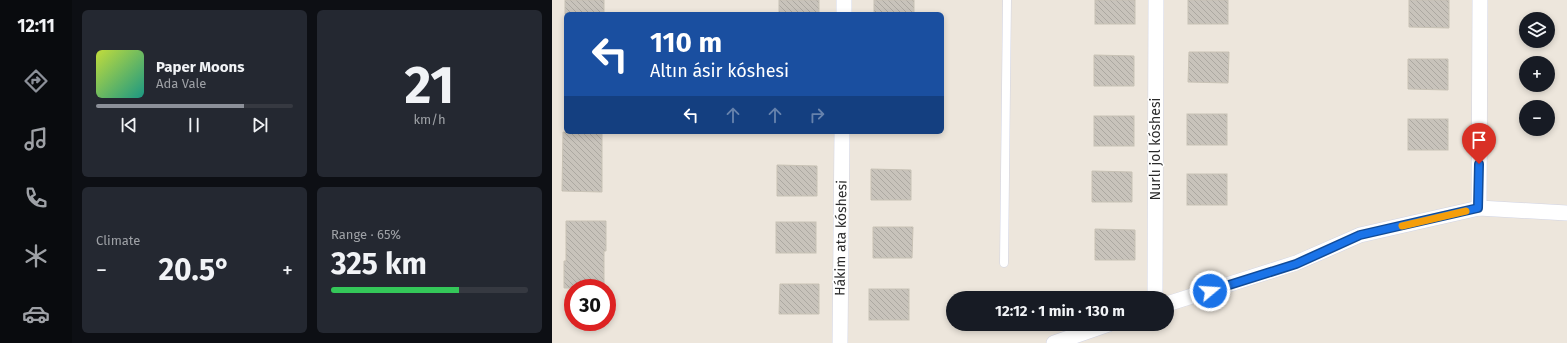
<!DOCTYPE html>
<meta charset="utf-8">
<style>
:root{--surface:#171b24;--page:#242831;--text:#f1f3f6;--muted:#9ea1a6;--line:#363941;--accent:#8c9099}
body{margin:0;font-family:"Fira Sans",sans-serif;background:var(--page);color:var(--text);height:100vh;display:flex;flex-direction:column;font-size:15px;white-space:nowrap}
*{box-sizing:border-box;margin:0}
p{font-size:13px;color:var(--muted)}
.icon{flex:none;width:22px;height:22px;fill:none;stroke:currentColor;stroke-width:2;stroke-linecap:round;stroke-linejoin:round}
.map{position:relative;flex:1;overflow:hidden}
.sheet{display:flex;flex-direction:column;gap:10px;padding:10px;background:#0d0f14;width:480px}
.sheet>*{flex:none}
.hud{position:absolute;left:12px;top:12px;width:380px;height:122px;border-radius:6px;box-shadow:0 2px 6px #0003;background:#1a4fa0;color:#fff;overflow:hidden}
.buttons{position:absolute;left:967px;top:12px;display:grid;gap:8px}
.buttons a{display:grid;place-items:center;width:36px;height:36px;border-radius:50%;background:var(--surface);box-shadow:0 2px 6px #0003;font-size:20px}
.speed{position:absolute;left:12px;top:279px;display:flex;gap:8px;font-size:20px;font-weight:700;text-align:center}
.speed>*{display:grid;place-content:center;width:52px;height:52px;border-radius:50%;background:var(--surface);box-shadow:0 2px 6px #0003;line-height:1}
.speed .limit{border:6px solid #d22;background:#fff;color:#111}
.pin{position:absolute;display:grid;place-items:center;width:34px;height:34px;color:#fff;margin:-41px -17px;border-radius:50% 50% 50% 0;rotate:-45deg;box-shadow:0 0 4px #0007}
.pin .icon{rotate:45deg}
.me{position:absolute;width:44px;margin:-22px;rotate:72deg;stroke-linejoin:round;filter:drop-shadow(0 0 3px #0008)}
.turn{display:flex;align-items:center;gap:14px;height:84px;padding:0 20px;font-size:18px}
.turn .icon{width:52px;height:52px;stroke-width:2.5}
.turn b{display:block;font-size:28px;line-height:34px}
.lanes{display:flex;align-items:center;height:38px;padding:0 20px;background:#0003;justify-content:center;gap:20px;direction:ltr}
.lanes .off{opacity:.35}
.big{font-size:30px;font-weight:700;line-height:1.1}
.sheet .tile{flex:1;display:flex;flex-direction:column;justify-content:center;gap:6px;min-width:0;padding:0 14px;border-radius:6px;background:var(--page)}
.sheet .dial{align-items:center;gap:0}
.dial b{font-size:52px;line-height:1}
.song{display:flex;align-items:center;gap:12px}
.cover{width:48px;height:48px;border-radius:6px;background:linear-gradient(135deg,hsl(70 70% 55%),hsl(170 70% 35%))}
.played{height:4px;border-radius:2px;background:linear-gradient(90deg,var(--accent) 75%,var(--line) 75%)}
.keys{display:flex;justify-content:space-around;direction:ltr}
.heat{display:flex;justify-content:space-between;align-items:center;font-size:22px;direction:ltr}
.charge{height:6px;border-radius:3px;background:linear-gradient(90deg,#34c759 65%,var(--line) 0)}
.sheet .tiles{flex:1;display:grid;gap:10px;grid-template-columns:repeat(2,1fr)}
.trip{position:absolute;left:394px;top:291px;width:228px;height:40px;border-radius:20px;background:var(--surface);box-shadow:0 2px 6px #0003;font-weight:700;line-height:40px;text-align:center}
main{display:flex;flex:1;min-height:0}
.dock{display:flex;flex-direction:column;width:72px;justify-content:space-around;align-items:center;background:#090b0e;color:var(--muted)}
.dock .icon{width:28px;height:28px}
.dock .current{color:var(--accent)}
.dock b{font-size:18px;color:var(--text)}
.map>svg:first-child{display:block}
.building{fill:url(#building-back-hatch);stroke:#c8c2b5}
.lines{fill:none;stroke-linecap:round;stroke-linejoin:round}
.lane-casing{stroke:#d1d4e4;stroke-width:9}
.street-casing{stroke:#d1d4e4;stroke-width:16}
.lane{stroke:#fff;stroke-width:8}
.street{stroke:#fff;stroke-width:15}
.route-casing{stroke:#114b97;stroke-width:10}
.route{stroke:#1a73e8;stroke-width:7}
.slow{stroke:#f59e0b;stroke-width:7}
.labels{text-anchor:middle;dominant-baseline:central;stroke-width:3;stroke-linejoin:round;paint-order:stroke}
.street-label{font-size:14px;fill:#2a2a2a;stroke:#fff}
</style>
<main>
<nav class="dock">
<b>12:11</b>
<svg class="icon current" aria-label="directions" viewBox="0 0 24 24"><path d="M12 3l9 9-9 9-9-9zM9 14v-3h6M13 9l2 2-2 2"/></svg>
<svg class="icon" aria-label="music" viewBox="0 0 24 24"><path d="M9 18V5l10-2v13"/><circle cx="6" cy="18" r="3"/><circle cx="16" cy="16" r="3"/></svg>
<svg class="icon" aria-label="phone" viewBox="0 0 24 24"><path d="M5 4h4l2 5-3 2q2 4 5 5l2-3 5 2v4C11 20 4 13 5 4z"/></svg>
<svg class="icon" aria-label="climate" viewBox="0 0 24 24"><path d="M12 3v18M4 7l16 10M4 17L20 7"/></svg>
<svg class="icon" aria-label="car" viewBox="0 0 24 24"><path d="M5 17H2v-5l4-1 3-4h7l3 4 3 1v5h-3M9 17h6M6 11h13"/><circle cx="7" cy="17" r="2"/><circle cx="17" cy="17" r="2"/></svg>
</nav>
<section class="sheet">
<div class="tiles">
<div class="tile">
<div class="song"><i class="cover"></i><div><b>Paper Moons</b><p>Ada Vale</p></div></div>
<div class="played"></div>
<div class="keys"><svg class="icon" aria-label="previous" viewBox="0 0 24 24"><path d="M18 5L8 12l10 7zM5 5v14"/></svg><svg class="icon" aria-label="pause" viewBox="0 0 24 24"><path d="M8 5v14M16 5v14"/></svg><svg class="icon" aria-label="next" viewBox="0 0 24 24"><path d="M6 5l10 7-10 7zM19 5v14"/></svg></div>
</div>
<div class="tile dial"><b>21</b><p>km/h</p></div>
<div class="tile"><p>Climate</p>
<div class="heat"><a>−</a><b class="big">20.5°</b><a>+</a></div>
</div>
<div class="tile"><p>Range · 65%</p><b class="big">325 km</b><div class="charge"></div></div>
</div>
</section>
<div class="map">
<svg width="1015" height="343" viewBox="0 0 1015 343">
<defs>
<pattern id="building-back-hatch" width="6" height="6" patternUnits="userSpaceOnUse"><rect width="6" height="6" fill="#c8c3bb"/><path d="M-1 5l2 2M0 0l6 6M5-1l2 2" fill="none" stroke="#aca8a1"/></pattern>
</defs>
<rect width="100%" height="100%" fill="#ede6dc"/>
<g class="building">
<rect x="13" y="0" width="39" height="14"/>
<rect x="227" y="0" width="40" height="14"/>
<rect x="322" y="0" width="40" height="14"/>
<rect x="543" y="0" width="40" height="24"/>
<rect x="636" y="0" width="40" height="24"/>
<path d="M857,0H897V28L857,27Z"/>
<path d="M637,52H677L676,83L636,82Z"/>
<path d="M542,55L582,56V86H542Z"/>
<path d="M856,59H896V90L856,89Z"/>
<rect x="635" y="114" width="40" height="31"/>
<rect x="542" y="116" width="40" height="30"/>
<rect x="856" y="119" width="40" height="31"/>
<path d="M11,132H50V192L10,191Z"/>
<path d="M225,165L265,166V196H225Z"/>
<path d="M319,169L359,170V200H319Z"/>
<path d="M540,171L580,172V202H540Z"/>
<rect x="635" y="174" width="40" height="31"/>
<path d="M14,221H54V251H52V288H12V261H14Z"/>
<rect x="224" y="222" width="40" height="31"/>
<path d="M321,227H361L360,258H321Z"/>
<path d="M543,229L583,230V260H543Z"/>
<path d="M228,284H267V314H227Z"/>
<rect x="317" y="289" width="40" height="31"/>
</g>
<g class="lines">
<g class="lane-casing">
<path id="lane" d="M452,263L455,0"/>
</g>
<g class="street-casing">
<g id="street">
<path d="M292,14V0"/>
<path d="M927,208L928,0"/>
<path d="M603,298L604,0"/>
<path d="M615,304L744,263L808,235L927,208L1015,213"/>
<path d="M288,343L290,132"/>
<path d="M502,343L557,324"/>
</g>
</g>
<use href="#lane" class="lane"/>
<use href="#street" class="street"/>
</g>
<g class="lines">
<g class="route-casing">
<path id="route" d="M658,291L744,264L808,235L926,208L927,164"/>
</g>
<use href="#route" class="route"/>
<path class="slow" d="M850,226L914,211"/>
</g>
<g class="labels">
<g class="street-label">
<text transform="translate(603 149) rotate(-90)">Nurlı jol kóshesi</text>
<text transform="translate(289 238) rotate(-89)">Hákim ata kóshesi</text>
</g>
</g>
</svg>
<div class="buttons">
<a><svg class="icon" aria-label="layers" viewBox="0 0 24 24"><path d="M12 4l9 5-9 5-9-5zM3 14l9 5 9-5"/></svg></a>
<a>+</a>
<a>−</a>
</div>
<div class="speed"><div class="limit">30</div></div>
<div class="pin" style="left:927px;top:164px;background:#d93025"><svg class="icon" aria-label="arrive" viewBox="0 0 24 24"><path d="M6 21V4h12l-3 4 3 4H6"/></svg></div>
<svg class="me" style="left:658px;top:291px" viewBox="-20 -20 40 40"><circle r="17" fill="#1a73e8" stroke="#fff" stroke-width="3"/><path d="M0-11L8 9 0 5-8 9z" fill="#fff"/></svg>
<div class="trip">12:12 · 1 min · 130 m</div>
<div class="hud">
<div class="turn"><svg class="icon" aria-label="left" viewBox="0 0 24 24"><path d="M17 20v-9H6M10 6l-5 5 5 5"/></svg><div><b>110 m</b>Altın ásir kóshesi</div></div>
<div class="lanes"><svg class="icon" aria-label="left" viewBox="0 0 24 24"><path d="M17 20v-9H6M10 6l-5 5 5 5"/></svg><svg class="icon off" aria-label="ahead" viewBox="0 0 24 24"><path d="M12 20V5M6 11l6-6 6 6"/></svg><svg class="icon off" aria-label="ahead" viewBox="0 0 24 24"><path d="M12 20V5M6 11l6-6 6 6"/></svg><svg class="icon off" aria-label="right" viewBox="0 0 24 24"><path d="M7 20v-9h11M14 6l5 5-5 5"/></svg></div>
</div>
</div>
</main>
